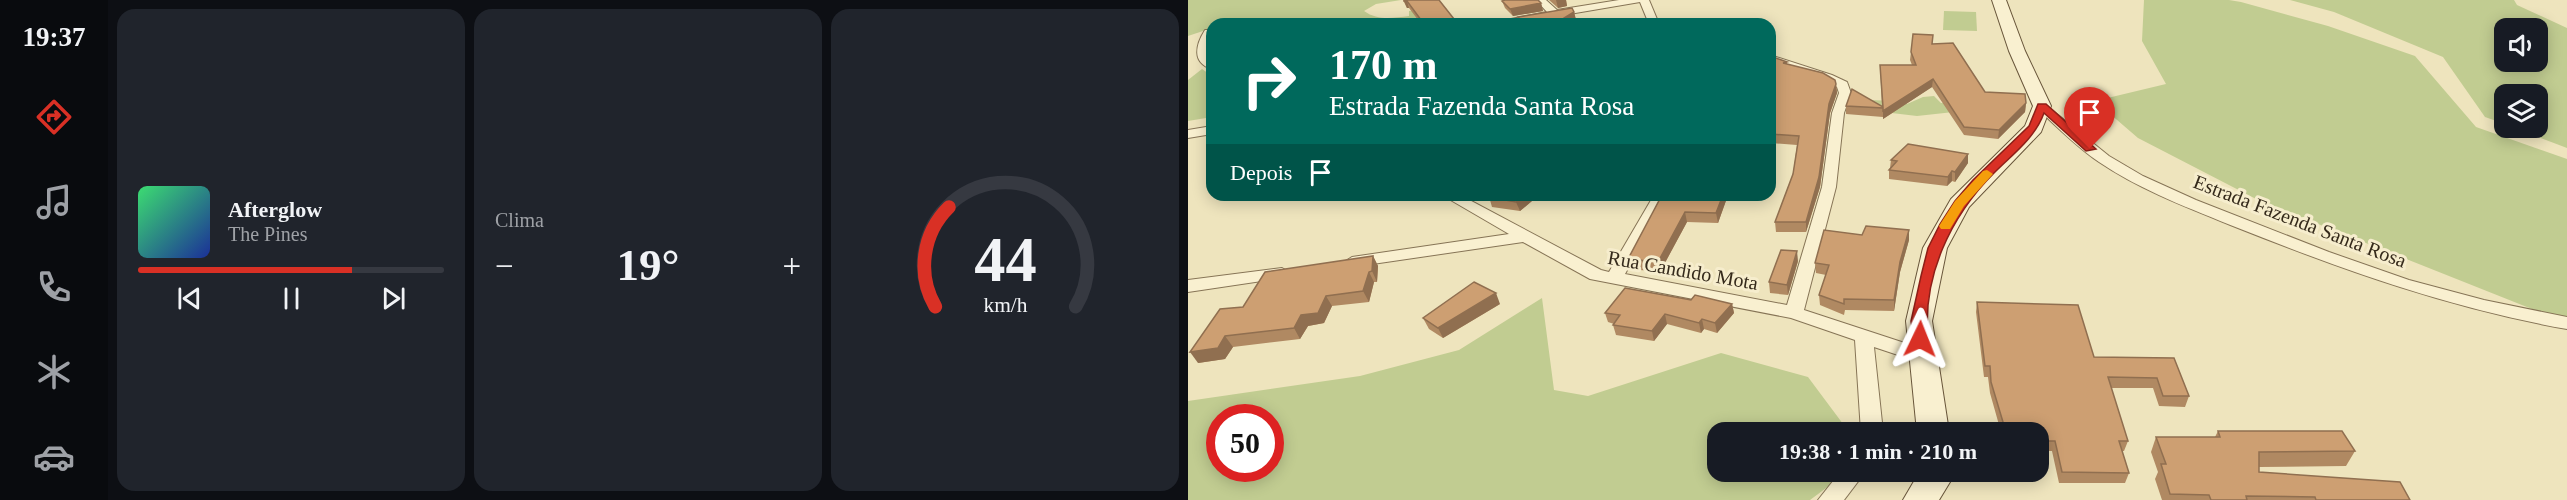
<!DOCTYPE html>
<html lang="pt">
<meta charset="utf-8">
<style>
:root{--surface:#171b24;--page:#20242c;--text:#f1f3f6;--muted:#9ea1a6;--line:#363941;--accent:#d93025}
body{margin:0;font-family:"Times New Roman",serif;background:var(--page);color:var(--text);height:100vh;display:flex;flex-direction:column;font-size:22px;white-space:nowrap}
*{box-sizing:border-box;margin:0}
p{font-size:20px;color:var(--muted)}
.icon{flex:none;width:33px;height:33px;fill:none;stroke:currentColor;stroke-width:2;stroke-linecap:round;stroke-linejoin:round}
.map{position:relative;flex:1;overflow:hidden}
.drawer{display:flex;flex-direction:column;gap:9px;padding:9px;background:#0d0f14;width:1080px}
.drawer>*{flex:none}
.top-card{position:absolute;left:18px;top:18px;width:570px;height:183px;border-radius:18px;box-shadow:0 3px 15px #0003;background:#00695c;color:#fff;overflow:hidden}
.tools{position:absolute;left:1306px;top:18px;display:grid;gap:12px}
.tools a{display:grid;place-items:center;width:54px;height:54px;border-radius:12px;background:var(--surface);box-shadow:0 3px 15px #0003;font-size:30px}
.speed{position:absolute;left:18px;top:404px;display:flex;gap:12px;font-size:30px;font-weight:700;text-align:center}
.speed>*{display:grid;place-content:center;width:78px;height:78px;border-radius:50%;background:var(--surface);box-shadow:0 3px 15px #0003;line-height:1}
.speed .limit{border:9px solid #d22;background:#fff;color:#111}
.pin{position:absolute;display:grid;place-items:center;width:51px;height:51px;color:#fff;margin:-62px -26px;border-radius:50% 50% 50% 0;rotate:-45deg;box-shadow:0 0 6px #0007}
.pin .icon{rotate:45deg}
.me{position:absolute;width:66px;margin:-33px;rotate:2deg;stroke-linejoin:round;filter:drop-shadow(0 0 4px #0008)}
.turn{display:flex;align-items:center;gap:21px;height:126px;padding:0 24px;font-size:27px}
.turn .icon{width:78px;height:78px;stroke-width:2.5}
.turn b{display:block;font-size:42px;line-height:51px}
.then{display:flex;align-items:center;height:57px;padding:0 24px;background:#0003;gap:12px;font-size:22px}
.big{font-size:45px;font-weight:800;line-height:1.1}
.drawer .card{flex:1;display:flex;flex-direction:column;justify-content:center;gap:9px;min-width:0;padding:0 21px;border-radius:18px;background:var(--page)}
.drawer .dial{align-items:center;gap:0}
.dial svg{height:156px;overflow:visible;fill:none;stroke:var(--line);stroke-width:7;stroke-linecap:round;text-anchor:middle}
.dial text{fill:var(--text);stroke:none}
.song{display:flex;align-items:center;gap:18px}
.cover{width:72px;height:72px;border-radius:9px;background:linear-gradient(135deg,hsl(140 70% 55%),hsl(230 70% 35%))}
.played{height:6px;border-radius:3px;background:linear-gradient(90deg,var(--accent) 70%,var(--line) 70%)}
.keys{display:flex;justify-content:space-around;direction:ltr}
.heat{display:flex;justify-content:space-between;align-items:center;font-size:33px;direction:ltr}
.drawer .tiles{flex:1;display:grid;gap:9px;grid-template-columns:repeat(3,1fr)}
.trip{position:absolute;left:519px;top:422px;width:342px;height:60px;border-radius:18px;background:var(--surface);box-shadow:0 3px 15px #0003;font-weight:800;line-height:60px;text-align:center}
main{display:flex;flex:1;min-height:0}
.tab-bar{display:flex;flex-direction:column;width:108px;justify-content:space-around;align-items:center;background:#090b0e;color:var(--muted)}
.tab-bar .icon{width:42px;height:42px}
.tab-bar .active{color:var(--accent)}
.tab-bar b{font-size:27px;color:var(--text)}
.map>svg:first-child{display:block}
.green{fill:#c1cc91;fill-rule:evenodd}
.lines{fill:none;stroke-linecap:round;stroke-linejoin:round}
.minor-casing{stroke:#867456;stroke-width:2}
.secondary-casing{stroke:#68553a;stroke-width:2}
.minor{fill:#f9f0d0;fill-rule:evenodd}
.secondary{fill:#f9f0d0;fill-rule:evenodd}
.wall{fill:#b08962}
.shaded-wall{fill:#906f50}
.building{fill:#cd9f72;stroke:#906f50;stroke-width:1.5}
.route{fill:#d93025;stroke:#8d1f18;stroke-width:1.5}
.slow{fill:#f59e0b}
.labels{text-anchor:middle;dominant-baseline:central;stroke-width:6;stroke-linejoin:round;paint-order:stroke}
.street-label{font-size:20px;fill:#352a1b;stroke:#f6edcd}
</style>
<main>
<nav class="tab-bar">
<b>19:37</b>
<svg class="icon active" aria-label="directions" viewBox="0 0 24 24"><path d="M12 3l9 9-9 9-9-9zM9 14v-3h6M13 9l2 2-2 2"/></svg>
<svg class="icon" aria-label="music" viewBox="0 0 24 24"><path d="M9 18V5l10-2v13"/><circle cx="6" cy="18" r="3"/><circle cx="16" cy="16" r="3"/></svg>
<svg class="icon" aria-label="phone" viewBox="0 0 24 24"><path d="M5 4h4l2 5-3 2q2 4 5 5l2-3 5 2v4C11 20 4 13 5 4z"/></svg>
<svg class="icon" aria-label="climate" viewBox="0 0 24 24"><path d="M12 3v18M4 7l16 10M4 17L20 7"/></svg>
<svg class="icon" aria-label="car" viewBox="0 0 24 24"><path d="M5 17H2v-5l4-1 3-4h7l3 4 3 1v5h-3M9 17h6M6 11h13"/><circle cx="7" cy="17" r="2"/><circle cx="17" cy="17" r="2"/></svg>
</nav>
<section class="drawer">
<div class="tiles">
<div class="card">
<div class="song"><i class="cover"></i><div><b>Afterglow</b><p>The Pines</p></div></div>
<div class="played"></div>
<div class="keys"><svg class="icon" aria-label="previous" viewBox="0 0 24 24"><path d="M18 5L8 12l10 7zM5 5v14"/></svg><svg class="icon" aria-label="pause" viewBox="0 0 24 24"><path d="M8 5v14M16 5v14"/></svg><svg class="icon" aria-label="next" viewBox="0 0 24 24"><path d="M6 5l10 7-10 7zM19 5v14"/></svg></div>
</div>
<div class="card"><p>Clima</p>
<div class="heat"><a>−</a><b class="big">19°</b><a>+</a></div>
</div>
<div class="card dial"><svg viewBox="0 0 100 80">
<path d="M14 69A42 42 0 1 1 86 69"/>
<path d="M14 69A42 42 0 0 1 21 18" stroke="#d93025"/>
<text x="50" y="56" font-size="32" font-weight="700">44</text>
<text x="50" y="72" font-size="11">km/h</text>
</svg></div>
</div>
</section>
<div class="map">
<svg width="1379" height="500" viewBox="0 0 1379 500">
<rect width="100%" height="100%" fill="#eee4bd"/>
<g class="green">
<path d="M0,0H213L188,4L176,11C190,21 205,18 221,16V11L231,9L241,22L228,24H24V28L0,36Z"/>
<path d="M956,0H1041L1053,2L1140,26L1227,56L1288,127L1379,159V323L1070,200L950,138L907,101L978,84L954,41Z"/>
<path d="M1102,0H1326L1329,5L1379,28V148L1326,128H1350V94H1317V124L1297,117L1255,57L1146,12ZM1317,28H1350V62H1317Z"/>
<path d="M756,11L788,12L789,31L755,30Z"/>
<path d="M14,69L24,76V117L0,121V80Z"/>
<path d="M746,96L753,103L775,102L784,110L729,116L695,112L678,100L711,101L719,104L735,97Z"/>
<path d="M354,298L366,390L400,396L533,353L620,377L661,432H530V471H661L622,500H0V401L172,376L271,350ZM32,417H82V468H32Z"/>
</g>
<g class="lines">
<g class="minor-casing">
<g id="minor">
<path d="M348,0H358L369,10L431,0H461L471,24H461L452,2L322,24H298L359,12Z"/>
<path d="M17,30H24L19,50L24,61V69C3,63 8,44 17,30Z"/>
<path d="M582,55L644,75L659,82L663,93L656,113L648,187L616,310L741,351L744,356L741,361L734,363L686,347L695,432H673L667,340L603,318L402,279L335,242L164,267L156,262L164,257L321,234L254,195H272L413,270L421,272L466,195H480L437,274L599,305L634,187L644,113L651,93L649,87L636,79L582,62Z"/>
<path d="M854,102L921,156L955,176L1008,200L1141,252L1221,280L1296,300L1379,317V329C1265,309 1158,271 1050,228C1003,209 954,191 911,162C889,147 869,127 850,109V103Z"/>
<path d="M24,126V134L0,138V130Z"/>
<path d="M94,268L103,273L100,277L0,292V280Z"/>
<path d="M653,471H678L656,500H630Z"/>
</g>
</g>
<g class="secondary-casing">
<g id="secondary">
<path d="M804,0H818L837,51L863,106L853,132L781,207L759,248L744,321L761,432H729L718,321L735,248L763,199L837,126L845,106L821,51Z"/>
<path d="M732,471H764L765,477L751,500H715Z"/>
</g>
</g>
<use href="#minor" class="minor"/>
<use href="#secondary" class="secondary"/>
</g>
<g class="wall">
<path d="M215,0L270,24H233L221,8H219Z"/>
<path d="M361,0H378L379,6L370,8Z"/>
<path d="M314,1L353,3L355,11L325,16L317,8Z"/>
<path d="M386,12L388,20L382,24H332L330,17Z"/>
<path d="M745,44L797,92L838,103L837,112L810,139L776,135L744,87L695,119V117L658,114V106L694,107L692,65H724L722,60L723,52Z"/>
<path d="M582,56L599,62V64L648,84L649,93L642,113L632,187L618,232H588L587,222L605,174L609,145L582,143Z"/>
<path d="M703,160L780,163L767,182L764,181L759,186L701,179V170L702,168Z"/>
<path d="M286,195H351L332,211L304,207L302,200L287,197Z"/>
<path d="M474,195H540L530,223L499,222L472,272L442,269L440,259Z"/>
<path d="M721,230V240L712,272L706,311L657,310L656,315L632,305L631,295L638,275L628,273L627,263L674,235Z"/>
<path d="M185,256L190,266L189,282H186L181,302L144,306L136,323L120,326L112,339L45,347L37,359L10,363L55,307Z"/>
<path d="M610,261L600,295L582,293L581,282Z"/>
<path d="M503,300L544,304L546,313L529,333L516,329L513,333L479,324L466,341L428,335L425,325L426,324L420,322L417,313Z"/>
<path d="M789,302L906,357L986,358L1001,396L997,407L971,406L965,388H923L940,441L936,451H934L941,473L937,483H871L864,451H850V432H813L802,393L800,377H796L788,312Z"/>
<path d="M312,304L255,338L241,329L235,318Z"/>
<path d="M1030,431L1167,451L1158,466L1071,467V472L1222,500H974L967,479L970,472L963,452L968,437H1027Z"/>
</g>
<g class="shaded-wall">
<path d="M368,0H378L379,6L370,8Z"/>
<path d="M216,1H219L221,8H219Z"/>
<path d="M353,3L355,11L325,16L322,9Z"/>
<path d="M386,12L388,20L382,24H347Z"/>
<path d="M745,79L744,87L695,119V111Z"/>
<path d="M648,84L649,93L642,113L632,187L618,232V222L641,104Z"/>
<path d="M838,103L837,112L810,139L811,130Z"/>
<path d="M780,154V163L767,182V172Z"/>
<path d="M764,171V181L759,186L760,177Z"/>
<path d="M336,195H351L332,211L328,202Z"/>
<path d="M535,195H540L530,223L528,213Z"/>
<path d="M497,212L499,222L472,272L470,262Z"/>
<path d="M721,230V240L712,272L706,311V300L712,262Z"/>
<path d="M609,251L610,261L600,295L599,285Z"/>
<path d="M185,256L190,266L189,282L184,271Z"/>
<path d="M181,272L186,282L181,302L175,291Z"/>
<path d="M308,293L312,304L255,338L250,328Z"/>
<path d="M138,296L144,306L136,323L120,326L112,339L106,328L113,315Z"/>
<path d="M544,304L546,313L529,333L527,323Z"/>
<path d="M477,314L479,324L466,341L464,331Z"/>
<path d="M514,319L516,329L513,333L511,323Z"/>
<path d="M37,336L45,347L37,359L10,363L2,352Z"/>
</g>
<g class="building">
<path d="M216,0H251L270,24H236L219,1H216Z"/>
<path d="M317,0H350L353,3L322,9L314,1Z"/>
<path d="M384,8L386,12L373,20L347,24H337L330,17Z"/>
<path d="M725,34L745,35L744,44L765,43L797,92L837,94L838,103L811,130L776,127L745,79L695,111V108L658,106L664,89L695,107L692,65H728L723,52Z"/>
<path d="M582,56L599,62L595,63L635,73L647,80L648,84L641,104L631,177L618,222H587L605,174L611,136L582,134Z"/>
<path d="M720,144L780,154L767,172L764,171L760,177L701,170L709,161L703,160Z"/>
<path d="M303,195H336L328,202L301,197Z"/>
<path d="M474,195H535L528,213L497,212L470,262L440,259Z"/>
<path d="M678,226L721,230L712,262L706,300L656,299V304L631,295L641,265L627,263L636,230L674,235Z"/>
<path d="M593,250L609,251L599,285L581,282Z"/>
<path d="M185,256L184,271L181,272L175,291L138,296L130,313L113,315L106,328L37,336L30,348L2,352L32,309L55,307L77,272Z"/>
<path d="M286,282L308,293L250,328L235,318Z"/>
<path d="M437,288L503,300L507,295L544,304L527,323L514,319L511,323L477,314L464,331L425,325L432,315L417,313Z"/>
<path d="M789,302L890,305L906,357L986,358L1001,396H975L969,378L920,377L940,441H931L941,473L874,472L867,441H850V432H818L803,382L802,366H797Z"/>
<path d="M1030,431H1154L1167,451L1071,452V472L1212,482L1222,500H1128L1127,497L1058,496L1059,500H1023L1021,495L982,494L973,464H978L968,437H1032Z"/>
</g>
<path class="route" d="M850,104H858L908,149L898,151L856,113C847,138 825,154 806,173C763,216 734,276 740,339L732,344L726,343L723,321L733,276L740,248L752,224L767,201L785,180L841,126Z"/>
<path class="slow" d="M799,170L805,174L776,206L762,229H753L751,226L767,201L795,171Z"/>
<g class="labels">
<g class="street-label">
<text transform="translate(1112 221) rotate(21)">Estrada Fazenda Santa Rosa</text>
<text transform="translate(495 270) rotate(10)">Rua Candido Mota</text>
</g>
</g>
</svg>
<div class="tools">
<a><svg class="icon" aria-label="sound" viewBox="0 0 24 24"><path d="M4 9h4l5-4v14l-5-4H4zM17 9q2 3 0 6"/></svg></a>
<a><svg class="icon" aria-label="layers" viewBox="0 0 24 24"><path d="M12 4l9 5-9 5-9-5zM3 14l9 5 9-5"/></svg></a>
</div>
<div class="speed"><div class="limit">50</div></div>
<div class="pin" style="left:902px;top:149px;background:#d93025"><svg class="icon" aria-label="arrive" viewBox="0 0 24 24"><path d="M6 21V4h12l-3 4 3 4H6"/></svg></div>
<svg class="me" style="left:732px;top:339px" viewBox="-20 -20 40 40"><path d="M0-17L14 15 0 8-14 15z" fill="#d93025" stroke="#fff" stroke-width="4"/></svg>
<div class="trip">19:38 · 1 min · 210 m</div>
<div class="top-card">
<div class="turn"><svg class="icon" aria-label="right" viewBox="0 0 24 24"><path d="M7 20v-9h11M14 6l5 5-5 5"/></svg><div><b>170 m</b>Estrada Fazenda Santa Rosa</div></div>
<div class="then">Depois<svg class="icon" aria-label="arrive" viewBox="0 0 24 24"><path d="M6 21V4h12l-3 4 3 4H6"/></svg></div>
</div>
</div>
</main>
